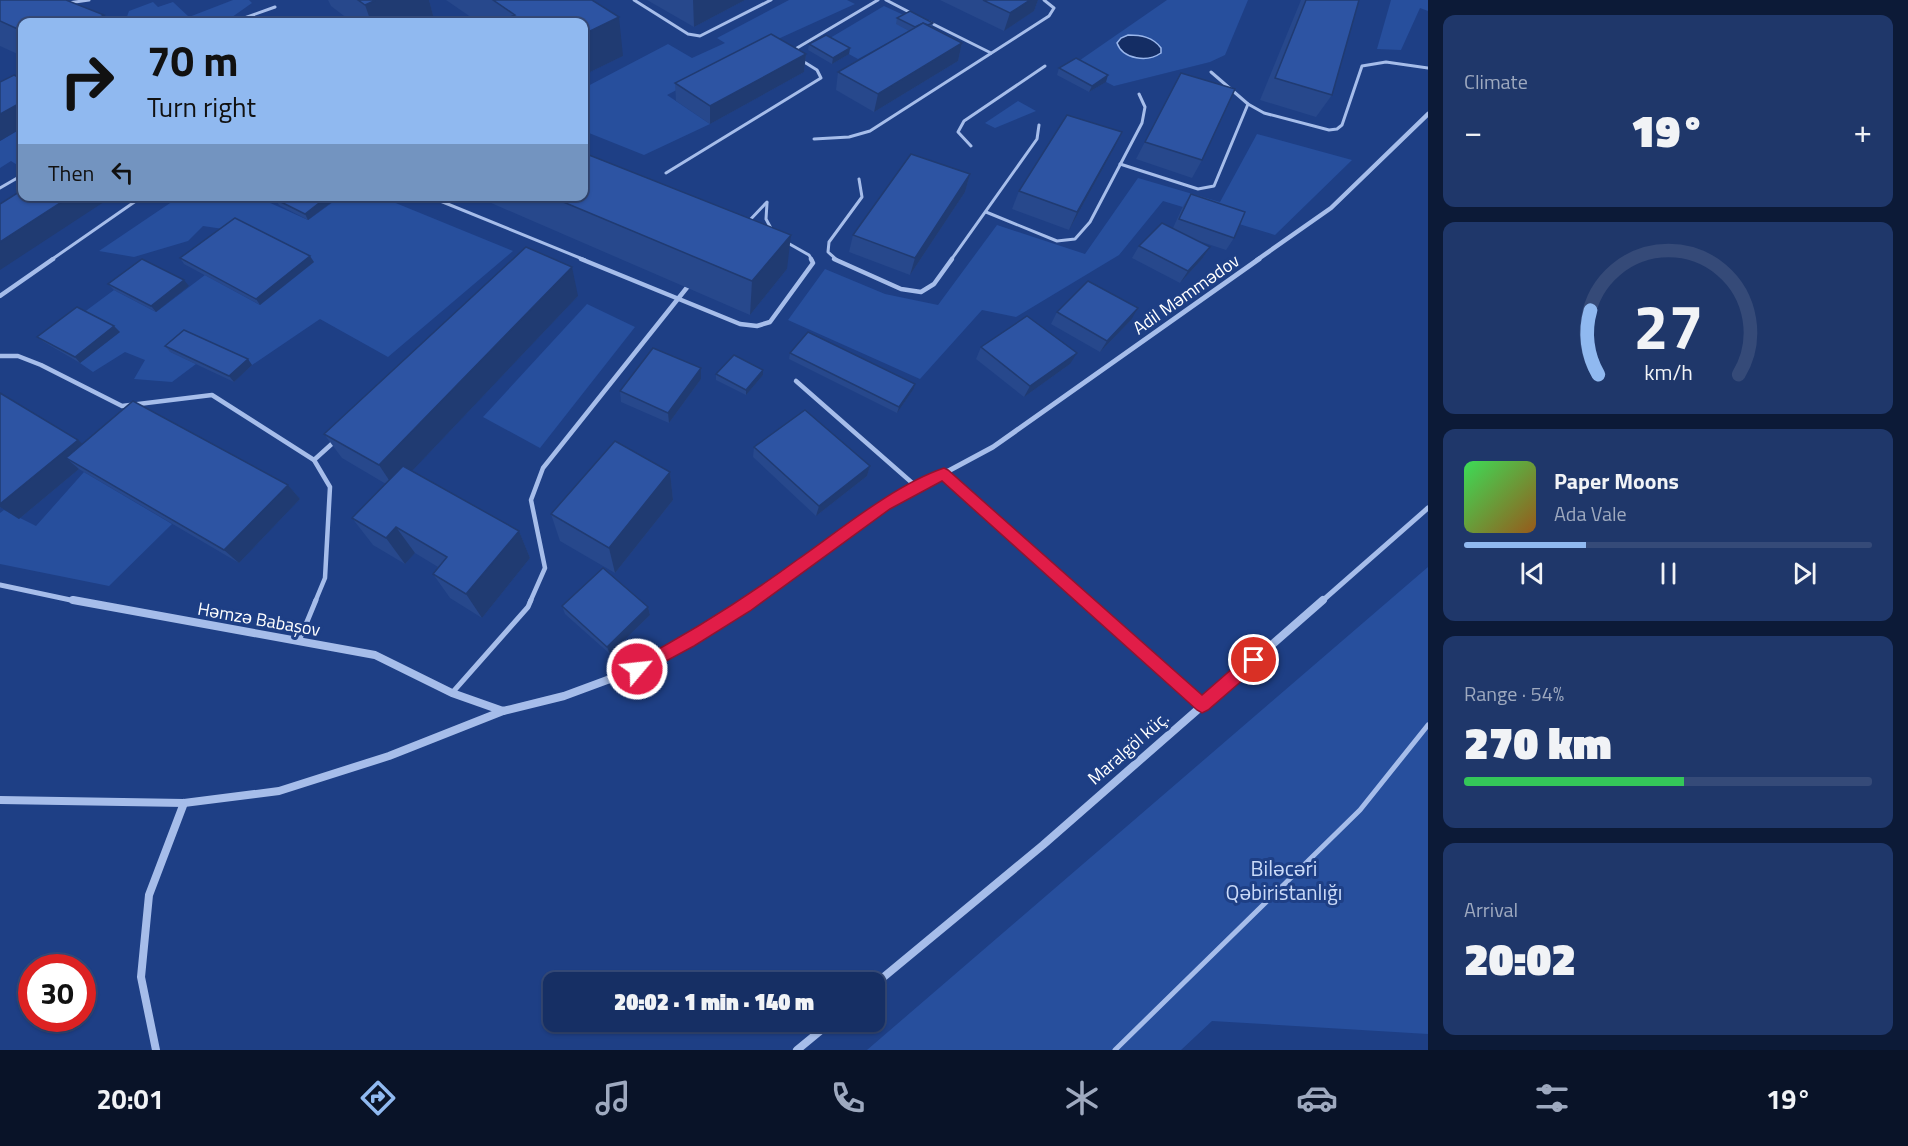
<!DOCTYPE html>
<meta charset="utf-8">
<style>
:root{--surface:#162f64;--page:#1f376a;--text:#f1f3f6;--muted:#9ea9bf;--line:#354a78;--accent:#90b9f0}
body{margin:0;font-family:"Titillium Web",sans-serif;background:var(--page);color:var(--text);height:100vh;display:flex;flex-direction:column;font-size:22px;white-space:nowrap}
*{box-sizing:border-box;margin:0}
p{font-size:20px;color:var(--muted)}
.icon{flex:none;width:33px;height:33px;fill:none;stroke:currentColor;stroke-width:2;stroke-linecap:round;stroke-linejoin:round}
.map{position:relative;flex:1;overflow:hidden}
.details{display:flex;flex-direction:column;gap:15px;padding:15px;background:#0c1a37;width:480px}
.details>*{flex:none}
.hud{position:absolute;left:18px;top:18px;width:570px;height:183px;border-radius:12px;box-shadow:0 2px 4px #0004,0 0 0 2px var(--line);background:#90b9f0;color:#111;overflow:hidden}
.speed{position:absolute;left:18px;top:954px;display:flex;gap:12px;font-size:30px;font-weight:700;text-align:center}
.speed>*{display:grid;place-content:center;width:78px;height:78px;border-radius:50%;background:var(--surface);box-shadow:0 2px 4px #0004,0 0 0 2px var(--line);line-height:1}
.speed .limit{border:9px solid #d22;background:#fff;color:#111}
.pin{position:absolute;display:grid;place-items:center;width:51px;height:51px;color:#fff;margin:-26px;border:3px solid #fff;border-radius:50%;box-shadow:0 2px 6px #0007}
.me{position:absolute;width:66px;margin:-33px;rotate:62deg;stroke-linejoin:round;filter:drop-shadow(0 0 4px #0008)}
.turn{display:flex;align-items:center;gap:21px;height:126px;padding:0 30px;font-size:27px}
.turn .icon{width:78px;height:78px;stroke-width:2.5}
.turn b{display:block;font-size:42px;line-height:51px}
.then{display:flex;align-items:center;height:57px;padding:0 30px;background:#0003;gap:12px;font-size:22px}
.big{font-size:45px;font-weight:800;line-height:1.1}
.details .card{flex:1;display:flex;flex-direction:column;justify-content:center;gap:9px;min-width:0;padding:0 21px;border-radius:12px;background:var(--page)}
.details .dial{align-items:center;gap:0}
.dial svg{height:156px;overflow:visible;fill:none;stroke:var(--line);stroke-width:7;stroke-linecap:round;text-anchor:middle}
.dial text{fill:var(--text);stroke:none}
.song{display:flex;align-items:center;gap:18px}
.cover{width:72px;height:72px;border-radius:9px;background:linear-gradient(135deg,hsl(130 70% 55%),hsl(30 70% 35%))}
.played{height:6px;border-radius:3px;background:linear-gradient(90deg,var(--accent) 30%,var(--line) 30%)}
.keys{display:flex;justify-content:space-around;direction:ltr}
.heat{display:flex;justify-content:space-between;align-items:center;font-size:33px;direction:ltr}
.charge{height:9px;border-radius:4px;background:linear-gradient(90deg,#34c759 54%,var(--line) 0)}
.trip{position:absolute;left:543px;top:972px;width:342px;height:60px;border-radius:12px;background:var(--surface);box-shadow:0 2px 4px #0004,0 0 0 2px var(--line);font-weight:800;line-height:60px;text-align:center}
.tabs{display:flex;height:96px;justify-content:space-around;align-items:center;background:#091328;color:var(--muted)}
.tabs .icon{width:42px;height:42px}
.tabs .active{color:var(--accent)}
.tabs b{font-size:27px;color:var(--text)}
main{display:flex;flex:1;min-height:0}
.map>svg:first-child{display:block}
.green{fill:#274f9d}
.water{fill:#142d64;stroke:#99b6ec;stroke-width:1.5}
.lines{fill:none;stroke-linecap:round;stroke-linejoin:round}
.lane-far2{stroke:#a6bdea;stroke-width:3}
.lane-far1{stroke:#a6bdea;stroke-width:4.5}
.lane{stroke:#a6bdea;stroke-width:5}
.street-far2{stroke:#a6bdea;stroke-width:4.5}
.street-far1{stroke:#a6bdea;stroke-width:5}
.street{stroke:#a6bdea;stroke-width:8}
.wall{fill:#27488c}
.shaded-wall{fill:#203b72}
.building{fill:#2d54a3;stroke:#203b72;stroke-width:1.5}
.route{fill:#e11d48;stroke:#92132f;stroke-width:1.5}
.labels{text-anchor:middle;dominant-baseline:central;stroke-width:6;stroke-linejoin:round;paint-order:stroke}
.street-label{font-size:18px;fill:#fff;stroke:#1e3f85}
.near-park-label{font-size:21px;fill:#cadaf8;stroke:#1e3f85}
</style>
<main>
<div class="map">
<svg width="1428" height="1050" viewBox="0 0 1428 1050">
<rect width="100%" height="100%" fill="#1e3f85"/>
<g class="green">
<path d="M233,0H249L252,3L225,22H125L129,11L153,2L158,7L173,2L189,17Z"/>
<path d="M789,0H847L855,4L745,54L667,95L710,124L644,155L584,131V88L668,44L692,58L725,43L717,38Z"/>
<path d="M1167,0H1248L1225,55L1210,62L1114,86L1073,65Z"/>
<path d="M1391,0H1428V11L1420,8L1401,50L1377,49Z"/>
<path d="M884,6L908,17L909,31L858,59L825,41Z"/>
<path d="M1018,101L1036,111L995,128L985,123Z"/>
<path d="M22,128V168L11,161L0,168V141Z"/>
<path d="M1257,134L1352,160L1275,235L1163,201L1119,255L1016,317L982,310L920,379L788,320L825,269L885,294L938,305L997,225L1085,254L1138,178L1220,202Z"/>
<path d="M179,197H257L308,220L340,197H381L513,251L388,357L320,319L252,365L188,336L171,352L196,364L172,382L134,379L145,360L125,352L93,372L80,363L119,332L83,313L114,290L156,312L205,275L260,305L230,230L203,226L188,241L134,257L99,251Z"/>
<path d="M587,304L635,327L540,448L483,417Z"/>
<path d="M84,472L172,524L109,586L0,564V513L4,510L36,526Z"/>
<path d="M1428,567V1034L1212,1021L1181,1050H867Z"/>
</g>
<path class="water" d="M1128,35C1141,35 1153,37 1161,48V53C1148,62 1123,60 1117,43L1121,38Z"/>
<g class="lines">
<g class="lane-far2">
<path d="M634,0L688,34L700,36L771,0"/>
<path d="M886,0L913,14"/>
<path d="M68,3L89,0"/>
<path d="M233,22L275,7"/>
<path d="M929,22L991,53"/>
<path d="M796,52L797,48L878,0"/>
<path d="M1211,72L1248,104L1264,113L1329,130L1337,129L1342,125L1362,66L1386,62L1428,68"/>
<path d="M814,139L849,137L870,131L1049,16L1054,8L1044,0"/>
<path d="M971,146L958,132L964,121L1045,66"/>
<path d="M1120,164L1198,189L1214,186L1248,104"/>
<path d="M666,173L821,78L817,70L801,60"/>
<path d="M0,188L19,177"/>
<path d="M428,196L585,260"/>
<path d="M767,203L766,219L773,232"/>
<path d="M986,212L1057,241L1075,239L1090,222L1142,123L1145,107L1139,94"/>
<path d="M748,222L767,202"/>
<path d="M786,242L809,255L812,260"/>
<path d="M51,260L143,196"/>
<path d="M837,260L828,252L829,242L862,197L859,179"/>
<path d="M951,260L1037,139L1039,125"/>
</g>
<g class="lane-far1">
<path d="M581,259L740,324L757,326L770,322L813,263L811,259"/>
<path d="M834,259L901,289L921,292L934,284L952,259"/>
<path d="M0,296L53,259"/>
<path d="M0,356H18L41,365L122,406L212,395L314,460L330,487L325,578L315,602"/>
<path d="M796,381L918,488"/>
<path d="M314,460L335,441"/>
<path d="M530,602L545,568L531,500L543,468L689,285"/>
</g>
<g class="lane">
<path d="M299,641L316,600"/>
<path d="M452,693L528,607L531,600"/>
<path d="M1115,1050L1360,810L1428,725"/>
</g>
<path class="street-far2" d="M1257,260L1331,208L1428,114"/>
<g class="street-far1">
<path d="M943,474L1086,602"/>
<path d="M0,585L80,602"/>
<path d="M751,602L885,505L993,447L1259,259"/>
<path d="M1321,602L1428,508"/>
</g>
<g class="street">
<path d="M73,600L375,655L452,693L503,711L564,696L637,669L689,641L753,600"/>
<path d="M1084,600L1202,705"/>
<path d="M0,800L184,803L279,791L389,756L503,711"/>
<path d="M874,985L1043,845L1323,600"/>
<path d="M156,1050L141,977L149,895L184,803"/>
<path d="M797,1050L831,1022"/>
</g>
</g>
<g class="wall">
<path d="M0,0L22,22V56L0,46Z"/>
<path d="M328,0H429L434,19L427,22H352L331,6Z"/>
<path d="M446,0H592L623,56L584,75V22H478Z"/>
<path d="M647,0H745L694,27Z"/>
<path d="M940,0H1038L1034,11L1004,31Z"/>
<path d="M1301,0H1359L1332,95L1316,117L1260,100Z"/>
<path d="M897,18L933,23L932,27L962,43L958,61L874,112L836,90L838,72L909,31L896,24Z"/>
<path d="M809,44L850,48L849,54L832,64L808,50Z"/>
<path d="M806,54L804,72L710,124L676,101L675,83Z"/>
<path d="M1059,68L1106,82L1089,92L1057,75Z"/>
<path d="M1181,73L1202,160L1192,178L1136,159Z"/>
<path d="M1113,150L1069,230L1012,209L1019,191Z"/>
<path d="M970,174L965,192L910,275L849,252L853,235Z"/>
<path d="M1191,194L1234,238L1226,250L1193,239L1210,247L1202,259L1180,283L1132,258L1139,246L1173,228L1183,206Z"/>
<path d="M279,196H340L308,220L279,205L275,199Z"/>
<path d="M475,196H584L787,269L750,315Z"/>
<path d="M180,258L314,262L260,305L184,264Z"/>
<path d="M108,284L189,286L156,312L114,290Z"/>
<path d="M578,296L412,471L519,531L530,558L482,618L450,598L433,574L438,567L415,553L405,564L373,545L352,518L386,484L342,458L324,434Z"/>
<path d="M1057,312L1131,320L1100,352L1051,324Z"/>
<path d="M120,332L80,363L44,342L37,337Z"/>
<path d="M165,346L252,365L234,382L170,352Z"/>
<path d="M981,347L1070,364L1024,397L976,359Z"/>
<path d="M790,353L913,390L897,413L789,359Z"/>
<path d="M763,370V375L746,395L716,380V374Z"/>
<path d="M701,379L669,423L621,402L620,391Z"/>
<path d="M0,393L78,440L82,444L288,485L300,499L239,563L84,472L79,469L19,519L0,507Z"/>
<path d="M754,447L870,466L867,476L816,516L753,457Z"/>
<path d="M670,472L673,500L615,573L560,541L551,514Z"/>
<path d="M562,606L648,607L650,615L610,654L565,614Z"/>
</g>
<g class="shaded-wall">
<path d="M376,0H429L434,19L427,22H371L365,5Z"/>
<path d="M693,0H745L694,27Z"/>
<path d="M1030,0H1038L1034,11L1004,31L1010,13Z"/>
<path d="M104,15L109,22H91Z"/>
<path d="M619,17L623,56L584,75V34Z"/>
<path d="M962,43L958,61L874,112L878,94Z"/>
<path d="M850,48L849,54L832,64L833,58Z"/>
<path d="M806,54L804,72L710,124V106Z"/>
<path d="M1108,75L1106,82L1089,92L1092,86Z"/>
<path d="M22,102V128L0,141V114Z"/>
<path d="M1122,132L1113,150L1069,230L1077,212Z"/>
<path d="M970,174L965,192L910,275L915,258Z"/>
<path d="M71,196H113L0,270V242Z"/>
<path d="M328,196H340L308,220L305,214Z"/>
<path d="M791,235L787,269L750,315L752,281Z"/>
<path d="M1210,247L1202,259L1180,283L1188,271Z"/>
<path d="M310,256L314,262L260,305L256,299Z"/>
<path d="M572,267L578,296L395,489L379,465Z"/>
<path d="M184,280L189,286L156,312L151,306Z"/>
<path d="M1138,308L1131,320L1100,352L1107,341Z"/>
<path d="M114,326L120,332L80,363L75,357Z"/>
<path d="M1077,353L1070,364L1024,397L1030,386Z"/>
<path d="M248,359L252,365L234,382L229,376Z"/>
<path d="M701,368V379L669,423L668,413Z"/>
<path d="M763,370V375L746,395V390Z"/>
<path d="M915,384L913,390L897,413L899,407Z"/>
<path d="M78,440L96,455L66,458L79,469L19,519L0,507V504Z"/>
<path d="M870,466L867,476L816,516L819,506Z"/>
<path d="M670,472L673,500L615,573L609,548Z"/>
<path d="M288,485L300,499L239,563L224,550Z"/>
<path d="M396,527L415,553L405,564L386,538Z"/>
<path d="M519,531L530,558L482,618L466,594Z"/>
<path d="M648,607L650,615L610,654L607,647Z"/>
</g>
<g class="building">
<path d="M0,0H66L104,15L91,22H22V31L0,21Z"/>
<path d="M358,0H376L365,5Z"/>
<path d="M493,0H592L619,17L584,34V22H498L515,15Z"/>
<path d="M983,0H1030L1010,13Z"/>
<path d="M1306,0H1359L1332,95L1275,78Z"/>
<path d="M910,11L933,23L928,25L923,23L915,27L897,18Z"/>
<path d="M923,23L962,43L878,94L838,72Z"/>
<path d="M771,34L806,54L710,106L675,83Z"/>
<path d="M826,35L850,48L833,58L809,44Z"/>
<path d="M1076,58L1108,75L1092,86L1059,68Z"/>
<path d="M1181,73L1235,89L1202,160L1145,142Z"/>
<path d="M14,75L22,79V102L0,114V82Z"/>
<path d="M1067,115L1122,132L1077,212L1019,191Z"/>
<path d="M584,153L791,235L752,281L549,196H584Z"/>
<path d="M911,154L970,174L915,258L853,235Z"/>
<path d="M22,190V196H71L0,242V204Z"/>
<path d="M1191,194L1245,212L1234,238L1179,219Z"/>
<path d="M279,196H328L305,214L275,199Z"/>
<path d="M235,218L310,256L256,299L180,258Z"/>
<path d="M1162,223L1210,247L1188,271L1139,246Z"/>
<path d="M526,247L572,267L379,465L324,434Z"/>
<path d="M142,259L184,280L151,306L108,284Z"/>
<path d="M1088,281L1138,308L1107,341L1057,312Z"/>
<path d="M77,307L114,326L75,357L37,337Z"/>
<path d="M1027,316L1077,353L1030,386L981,347Z"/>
<path d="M184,330L248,359L229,376L165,346Z"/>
<path d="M808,332L915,384L899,407L790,353Z"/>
<path d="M653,348L701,368L668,413L620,391Z"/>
<path d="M734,355L763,370L746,390L716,374Z"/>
<path d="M0,393L78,440L0,504Z"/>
<path d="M133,401L288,485L224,550L66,458Z"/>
<path d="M805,410L870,466L819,506L754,447Z"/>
<path d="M615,441L670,472L609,548L551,514Z"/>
<path d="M403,466L519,531L466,594L433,574L447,557L396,527L386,538L352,518Z"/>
<path d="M603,568L648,607L607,647L562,606Z"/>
</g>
<path class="route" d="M944,468L948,470L1202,695L1249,654L1254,652L1260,654L1262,660L1260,665L1208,710L1202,713L1197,710L942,481L890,509L750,611L694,646L642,674L637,677L631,674L629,669L631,664C690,633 744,599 797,560C840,530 894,485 944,468Z"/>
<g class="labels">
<g class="street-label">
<text transform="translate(1186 294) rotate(-35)">Adil Məmmədov</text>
<text transform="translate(259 619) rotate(10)">Həmzə Babaşov</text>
<text transform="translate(1128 748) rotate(-41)">Maralgöl küç.</text>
</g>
<g class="near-park-label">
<text x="1284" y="868">Biləcəri<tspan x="1284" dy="24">Qəbiristanlığı</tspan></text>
</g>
</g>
</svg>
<div class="speed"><div class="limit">30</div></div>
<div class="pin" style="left:1254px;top:660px;background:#d93025"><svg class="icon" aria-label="arrive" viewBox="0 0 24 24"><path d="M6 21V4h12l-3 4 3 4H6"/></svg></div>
<svg class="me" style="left:637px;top:669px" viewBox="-20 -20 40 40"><circle r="17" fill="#e11d48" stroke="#fff" stroke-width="3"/><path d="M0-11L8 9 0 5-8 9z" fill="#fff"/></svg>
<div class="trip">20:02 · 1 min · 140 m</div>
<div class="hud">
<div class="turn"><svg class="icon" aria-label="right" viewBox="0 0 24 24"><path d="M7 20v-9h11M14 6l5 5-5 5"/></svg><div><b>70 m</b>Turn right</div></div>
<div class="then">Then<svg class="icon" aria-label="left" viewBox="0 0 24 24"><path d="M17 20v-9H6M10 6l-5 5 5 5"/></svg></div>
</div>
</div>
<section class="details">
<div class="card"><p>Climate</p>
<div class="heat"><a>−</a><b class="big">19°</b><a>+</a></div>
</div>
<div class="card dial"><svg viewBox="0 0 100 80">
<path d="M14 69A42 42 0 1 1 86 69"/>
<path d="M14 69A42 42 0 0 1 10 36" stroke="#90b9f0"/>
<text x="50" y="56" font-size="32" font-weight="700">27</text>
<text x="50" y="72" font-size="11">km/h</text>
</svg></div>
<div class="card">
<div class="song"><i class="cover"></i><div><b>Paper Moons</b><p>Ada Vale</p></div></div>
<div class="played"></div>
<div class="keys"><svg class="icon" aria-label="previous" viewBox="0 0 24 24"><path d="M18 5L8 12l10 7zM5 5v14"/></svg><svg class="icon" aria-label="pause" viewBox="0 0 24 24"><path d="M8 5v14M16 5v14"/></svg><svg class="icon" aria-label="next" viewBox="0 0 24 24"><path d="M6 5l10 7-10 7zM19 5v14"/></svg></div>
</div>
<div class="card"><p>Range · 54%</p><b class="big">270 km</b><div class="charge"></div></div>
<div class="card"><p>Arrival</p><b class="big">20:02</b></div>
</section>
</main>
<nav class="tabs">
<b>20:01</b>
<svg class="icon active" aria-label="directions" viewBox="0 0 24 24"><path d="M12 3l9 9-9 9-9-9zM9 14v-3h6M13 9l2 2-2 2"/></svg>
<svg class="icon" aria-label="music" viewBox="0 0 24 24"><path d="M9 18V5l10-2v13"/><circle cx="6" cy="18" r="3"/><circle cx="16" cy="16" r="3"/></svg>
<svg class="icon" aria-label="phone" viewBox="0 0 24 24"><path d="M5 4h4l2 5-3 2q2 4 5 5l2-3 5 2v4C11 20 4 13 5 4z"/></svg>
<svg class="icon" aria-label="climate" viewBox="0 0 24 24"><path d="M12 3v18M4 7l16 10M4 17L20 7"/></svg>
<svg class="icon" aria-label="car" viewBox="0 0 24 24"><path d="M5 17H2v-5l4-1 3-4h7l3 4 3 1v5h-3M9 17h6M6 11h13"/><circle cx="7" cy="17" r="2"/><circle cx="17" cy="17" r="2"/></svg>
<svg class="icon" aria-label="filters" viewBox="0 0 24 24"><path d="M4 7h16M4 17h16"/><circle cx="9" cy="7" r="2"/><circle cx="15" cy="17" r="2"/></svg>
<b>19°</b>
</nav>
